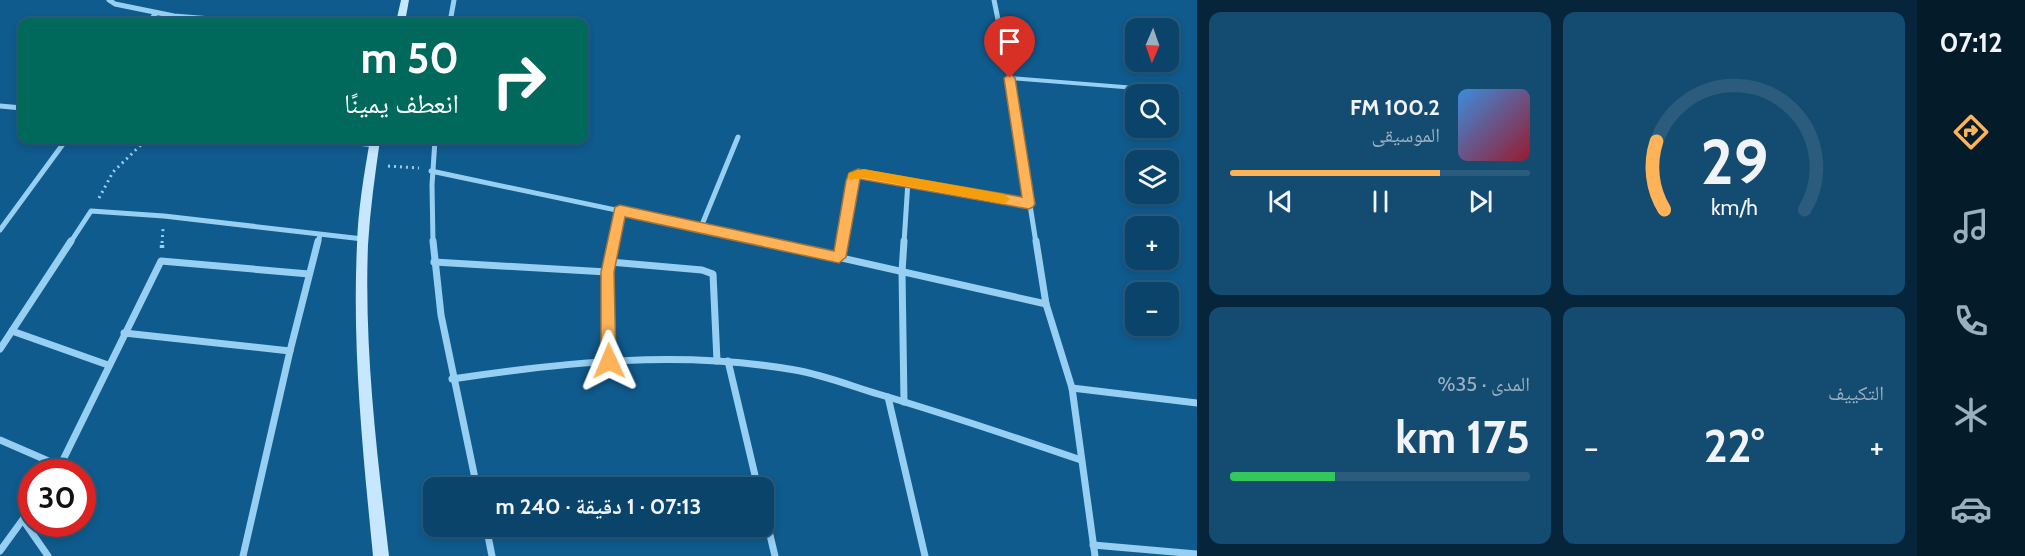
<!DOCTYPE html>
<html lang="ar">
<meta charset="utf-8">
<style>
:root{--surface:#0b446a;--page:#144b70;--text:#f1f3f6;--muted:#9ab0c1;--line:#2b5c7e;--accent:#ffb358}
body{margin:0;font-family:Cabin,"Noto Naskh Arabic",sans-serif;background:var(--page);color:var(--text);direction:rtl;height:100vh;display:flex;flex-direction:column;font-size:22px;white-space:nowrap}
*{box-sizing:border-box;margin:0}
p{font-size:20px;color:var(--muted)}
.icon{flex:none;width:33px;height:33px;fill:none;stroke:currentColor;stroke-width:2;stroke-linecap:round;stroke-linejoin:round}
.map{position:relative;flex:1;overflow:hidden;direction:ltr}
.drawer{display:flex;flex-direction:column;gap:12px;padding:12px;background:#06253a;width:720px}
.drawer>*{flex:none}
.hud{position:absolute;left:18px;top:18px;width:570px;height:126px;border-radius:12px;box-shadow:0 3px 9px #0003,0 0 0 2px var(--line);direction:rtl;background:#00695c;color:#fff;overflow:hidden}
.needle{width:39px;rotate:182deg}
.fabs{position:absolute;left:1125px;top:18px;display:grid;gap:12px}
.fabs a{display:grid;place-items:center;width:54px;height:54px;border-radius:12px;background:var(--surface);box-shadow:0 3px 9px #0003,0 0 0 2px var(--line);font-size:30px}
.speed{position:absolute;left:18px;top:459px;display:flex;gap:12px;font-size:30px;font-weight:700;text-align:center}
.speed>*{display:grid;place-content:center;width:78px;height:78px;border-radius:50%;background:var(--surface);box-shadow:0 3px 9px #0003,0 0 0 2px var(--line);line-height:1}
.speed .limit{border:9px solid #d22;background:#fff;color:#111}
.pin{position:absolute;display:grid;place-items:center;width:51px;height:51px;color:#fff;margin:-62px -26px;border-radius:50% 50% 50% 0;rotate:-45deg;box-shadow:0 0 6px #0007}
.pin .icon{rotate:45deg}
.me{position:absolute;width:66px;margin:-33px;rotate:359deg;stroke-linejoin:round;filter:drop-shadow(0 0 4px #0008)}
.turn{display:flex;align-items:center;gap:21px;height:126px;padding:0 30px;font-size:27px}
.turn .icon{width:78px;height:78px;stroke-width:2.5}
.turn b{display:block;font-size:42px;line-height:51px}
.big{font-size:45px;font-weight:700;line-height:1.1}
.drawer .tile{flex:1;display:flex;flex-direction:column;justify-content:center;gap:9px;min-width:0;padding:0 21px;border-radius:12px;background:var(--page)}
.drawer .dial{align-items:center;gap:0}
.dial svg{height:156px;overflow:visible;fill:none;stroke:var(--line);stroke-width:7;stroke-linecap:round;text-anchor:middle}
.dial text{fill:var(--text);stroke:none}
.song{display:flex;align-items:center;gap:18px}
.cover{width:72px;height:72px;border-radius:9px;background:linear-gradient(135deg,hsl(210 70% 55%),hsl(350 70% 35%))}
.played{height:6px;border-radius:3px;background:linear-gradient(90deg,var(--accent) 70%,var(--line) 70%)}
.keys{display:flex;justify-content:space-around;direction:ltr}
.heat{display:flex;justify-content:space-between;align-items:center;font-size:33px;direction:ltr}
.charge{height:9px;border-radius:4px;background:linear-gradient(90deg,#34c759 35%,var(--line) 0)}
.drawer .tiles{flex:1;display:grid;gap:12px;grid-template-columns:repeat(2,1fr)}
.trip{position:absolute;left:423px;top:477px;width:351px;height:60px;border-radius:12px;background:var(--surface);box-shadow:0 3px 9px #0003,0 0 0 2px var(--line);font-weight:700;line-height:60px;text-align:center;direction:rtl}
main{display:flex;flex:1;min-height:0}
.dock{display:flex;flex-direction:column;width:108px;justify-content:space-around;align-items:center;background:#041b2a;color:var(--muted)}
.dock .icon{width:42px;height:42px}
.dock .current{color:var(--accent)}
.dock b{font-size:27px;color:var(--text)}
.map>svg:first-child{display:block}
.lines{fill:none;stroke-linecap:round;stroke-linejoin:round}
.path-far1{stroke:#97cff3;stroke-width:3;stroke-dasharray:2 4;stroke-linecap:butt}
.path{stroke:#97cff3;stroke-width:4.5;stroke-dasharray:3 5;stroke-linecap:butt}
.lane{stroke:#97cff3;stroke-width:4}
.street-far1{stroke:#97cff3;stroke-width:5}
.street{stroke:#97cff3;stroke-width:7}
.secondary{fill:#c6e7fd;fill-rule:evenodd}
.route{fill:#ffb358;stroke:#a67439;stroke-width:1.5}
.slow{fill:#f59e0b}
</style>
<main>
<nav class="dock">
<b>07:12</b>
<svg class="icon current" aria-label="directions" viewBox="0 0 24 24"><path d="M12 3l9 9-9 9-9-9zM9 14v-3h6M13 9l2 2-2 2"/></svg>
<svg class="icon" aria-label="music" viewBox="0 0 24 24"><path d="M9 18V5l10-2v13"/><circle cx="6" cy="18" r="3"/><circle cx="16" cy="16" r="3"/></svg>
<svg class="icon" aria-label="phone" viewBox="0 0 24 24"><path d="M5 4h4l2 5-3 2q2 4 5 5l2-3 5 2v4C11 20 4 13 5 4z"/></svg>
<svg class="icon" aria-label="climate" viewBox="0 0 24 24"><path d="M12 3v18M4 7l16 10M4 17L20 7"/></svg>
<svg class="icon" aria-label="car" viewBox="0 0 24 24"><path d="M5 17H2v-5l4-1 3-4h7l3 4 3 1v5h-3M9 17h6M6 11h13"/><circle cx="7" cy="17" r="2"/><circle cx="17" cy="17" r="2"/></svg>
</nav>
<section class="drawer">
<div class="tiles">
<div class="tile dial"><svg viewBox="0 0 100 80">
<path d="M14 69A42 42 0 1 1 86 69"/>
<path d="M14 69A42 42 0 0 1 10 34" stroke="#ffb358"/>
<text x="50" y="56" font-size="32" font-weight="700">29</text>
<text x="50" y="72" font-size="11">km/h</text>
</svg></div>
<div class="tile">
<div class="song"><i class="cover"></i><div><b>100.2 FM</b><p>الموسيقى</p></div></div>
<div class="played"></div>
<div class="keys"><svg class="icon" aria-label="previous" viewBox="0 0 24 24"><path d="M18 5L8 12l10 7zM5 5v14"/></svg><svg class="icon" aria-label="pause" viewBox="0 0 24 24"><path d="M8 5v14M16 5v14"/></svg><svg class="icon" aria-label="next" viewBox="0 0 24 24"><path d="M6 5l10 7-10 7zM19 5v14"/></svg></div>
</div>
<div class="tile"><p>التكييف</p>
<div class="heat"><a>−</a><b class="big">22°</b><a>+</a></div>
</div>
<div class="tile"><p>المدى · 35%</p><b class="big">175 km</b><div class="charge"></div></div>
</div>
</section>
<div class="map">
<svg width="1197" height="556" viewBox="0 0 1197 556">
<rect width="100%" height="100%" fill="#0f5b8d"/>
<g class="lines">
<g class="path-far1">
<path d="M388,166L419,168"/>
<path d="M99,198L113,172L146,140"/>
<path d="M162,243L163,229"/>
</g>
<path class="path" d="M162,248V241"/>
<path class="lane" d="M1010,78L1174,91"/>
<g class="street-far1">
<path d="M109,0L115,4L174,16L249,22"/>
<path d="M994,0L1010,78L1036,243"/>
<path d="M149,22L156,13"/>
<path d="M450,22L454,0"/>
<path d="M0,106L22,108"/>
<path d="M331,140L374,145"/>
<path d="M431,171L772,243"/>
<path d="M701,227L738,137"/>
<path d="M0,230L66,140"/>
<path d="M70,243L91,211L164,216L363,239"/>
<path d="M318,243L320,235"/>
<path d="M433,243L432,185L435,140"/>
<path d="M613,243L620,210"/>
<path d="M841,243L853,176L858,174L1029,203"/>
<path d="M904,243L908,181"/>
</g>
<g class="street">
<path d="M433,241L441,315L477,488"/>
<path d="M766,241L1046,304"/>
<path d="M1036,241L1046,304L1072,388L1095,556"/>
<path d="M839,257L842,241"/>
<path d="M434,262L607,272"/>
<path d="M610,262L702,270L713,274L717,361"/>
<path d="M12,331L108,365"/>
<path d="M124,333L290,351"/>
<path d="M0,349L71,241"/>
<path d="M609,361L607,272L613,241"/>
<path d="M728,361L758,488"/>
<path d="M452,379C566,362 681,350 795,370C824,375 851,386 878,394C946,414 1014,437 1081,460"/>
<path d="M1072,388L1197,403"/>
<path d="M888,397L925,556"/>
<path d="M904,402L902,272L904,241"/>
<path d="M0,440L60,466L56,472"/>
<path d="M60,466L161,261L309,274"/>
<path d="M764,510L775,556"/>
<path d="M23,520L48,556"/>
<path d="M486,526L492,556"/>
<path d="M1093,545L1197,554"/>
<path d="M0,551L32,507"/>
<path d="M243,556L290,351L318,241"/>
</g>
<g class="secondary">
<path d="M401,0H409L405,22H396Z"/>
<path d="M370,140H380C375,175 370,210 368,245C364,349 377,453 389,556H373C363,453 352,349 357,245C358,209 364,175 370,140Z"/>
</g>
</g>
<path class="route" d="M1010,74L1015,78L1035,204L1033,207L1029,209L860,179L846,257L839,263L625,217L614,272L616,361L614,366L609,368L604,366L601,361V272L615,207L620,205L834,251L846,181L849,173L858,169L1022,197L1004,78Z"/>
<path class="slow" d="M864,169L1004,194L1010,199L1004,204L864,178L849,180L848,176L849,173Z"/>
</svg>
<div class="fabs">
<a><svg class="needle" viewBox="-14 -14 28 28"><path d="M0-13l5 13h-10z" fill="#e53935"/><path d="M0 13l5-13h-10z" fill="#9ab0c1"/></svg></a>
<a><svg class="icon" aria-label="search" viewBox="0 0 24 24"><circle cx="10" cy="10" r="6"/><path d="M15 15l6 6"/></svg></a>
<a><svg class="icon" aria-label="layers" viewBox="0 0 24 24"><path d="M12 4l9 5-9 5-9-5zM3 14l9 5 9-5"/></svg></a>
<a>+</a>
<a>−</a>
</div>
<div class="speed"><div class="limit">30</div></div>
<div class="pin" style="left:1010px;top:78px;background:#d93025"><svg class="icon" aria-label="arrive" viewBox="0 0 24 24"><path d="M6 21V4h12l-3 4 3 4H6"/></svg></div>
<svg class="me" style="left:609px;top:361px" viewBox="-20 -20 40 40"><path d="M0-17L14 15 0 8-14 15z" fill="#ffb358" stroke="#fff" stroke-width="4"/></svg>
<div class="trip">07:13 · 1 دقيقة · 240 m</div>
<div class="hud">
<div class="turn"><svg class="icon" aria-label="right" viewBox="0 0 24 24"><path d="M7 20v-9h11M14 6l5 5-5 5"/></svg><div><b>50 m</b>انعطف يمينًا</div></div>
</div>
</div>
</main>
